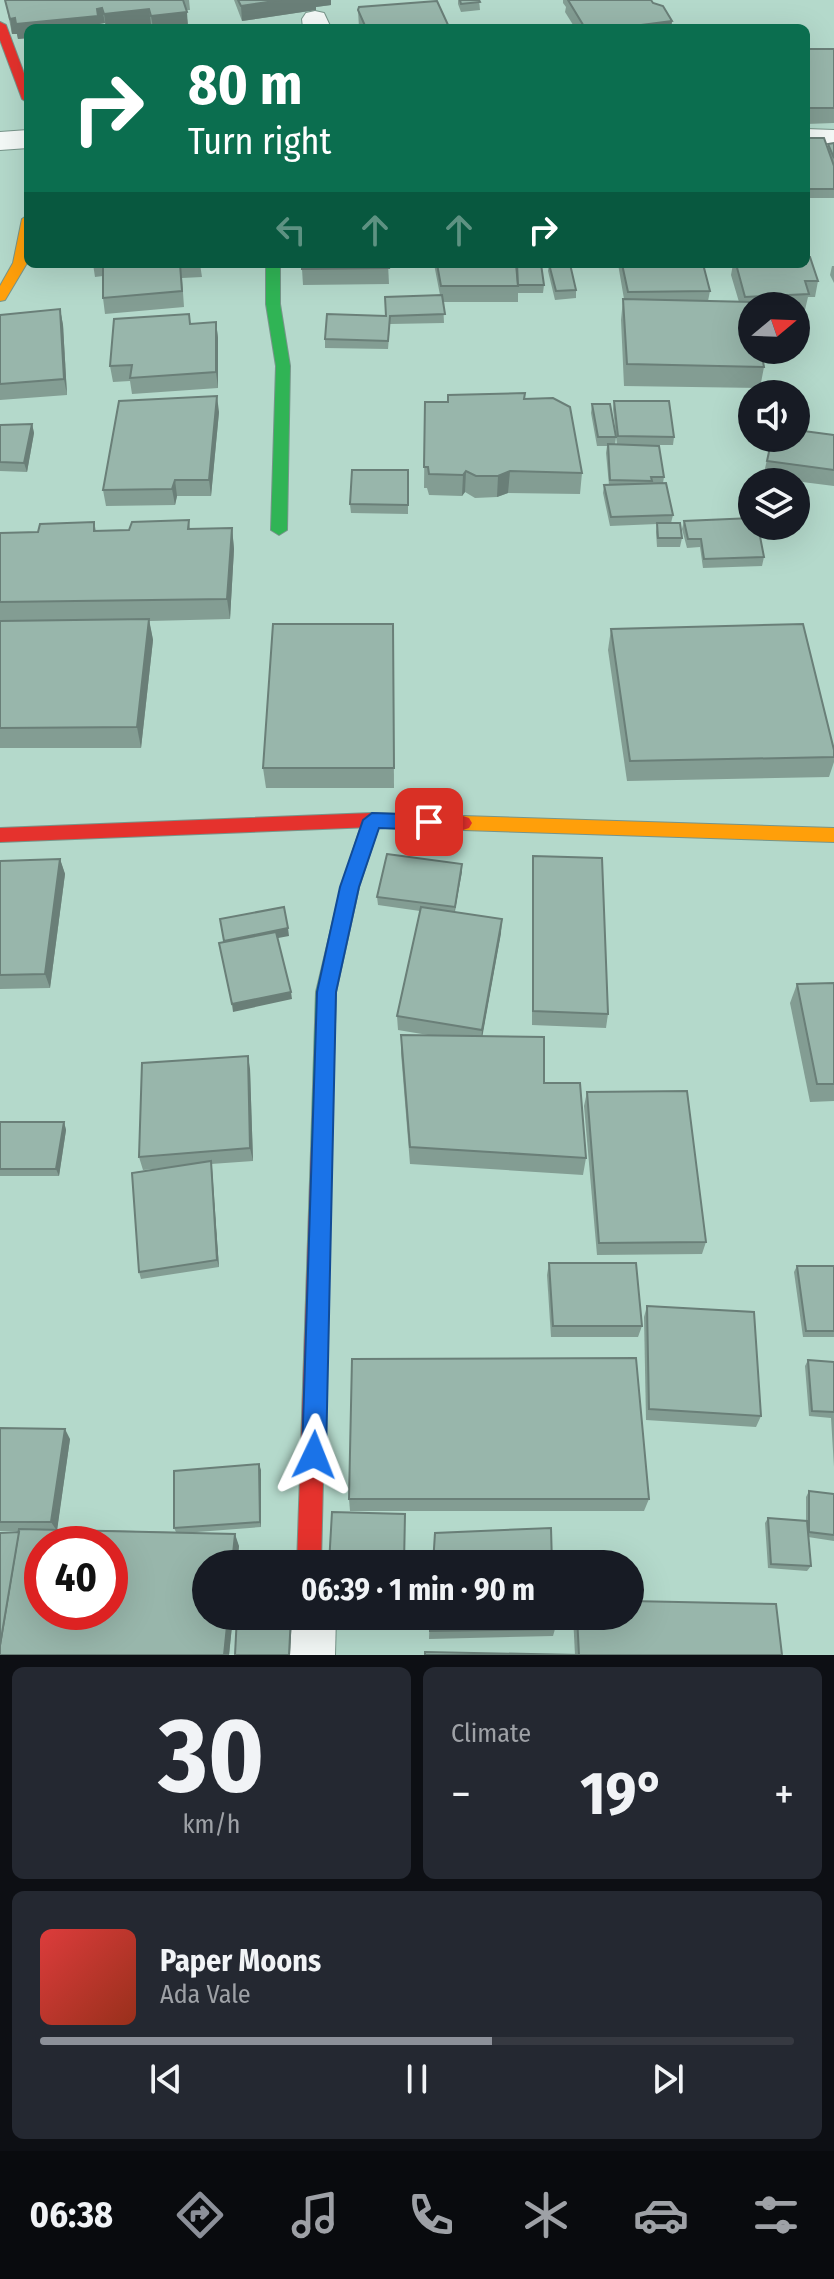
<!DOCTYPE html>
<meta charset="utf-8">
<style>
:root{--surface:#171b24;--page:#242831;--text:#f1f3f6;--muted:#9ea1a6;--line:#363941;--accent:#8c9099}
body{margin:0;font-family:"Fira Sans Condensed",sans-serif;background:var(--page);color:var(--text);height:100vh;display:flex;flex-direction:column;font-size:30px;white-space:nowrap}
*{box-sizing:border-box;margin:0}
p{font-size:26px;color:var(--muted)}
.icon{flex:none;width:44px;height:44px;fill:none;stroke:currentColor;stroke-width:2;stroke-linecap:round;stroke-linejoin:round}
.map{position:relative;height:1655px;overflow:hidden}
.details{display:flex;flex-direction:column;gap:12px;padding:12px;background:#0d0f14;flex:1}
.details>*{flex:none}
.guide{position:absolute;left:24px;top:24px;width:786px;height:244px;border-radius:12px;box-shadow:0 8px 32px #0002;background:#0b6e4f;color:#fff;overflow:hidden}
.needle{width:52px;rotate:71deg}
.buttons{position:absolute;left:738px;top:292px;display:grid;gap:16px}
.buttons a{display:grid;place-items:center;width:72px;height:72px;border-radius:50%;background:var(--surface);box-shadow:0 8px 32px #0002;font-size:40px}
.speed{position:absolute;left:24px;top:1526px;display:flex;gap:16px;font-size:40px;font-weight:700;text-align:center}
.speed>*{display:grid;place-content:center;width:104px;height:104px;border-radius:50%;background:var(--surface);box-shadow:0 8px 32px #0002;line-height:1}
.speed .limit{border:12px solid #d22;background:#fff;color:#111}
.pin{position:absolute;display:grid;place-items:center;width:68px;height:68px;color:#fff;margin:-34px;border-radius:16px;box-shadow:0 4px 12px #0006}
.me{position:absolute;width:88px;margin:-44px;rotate:2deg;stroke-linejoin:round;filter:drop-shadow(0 0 6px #0008)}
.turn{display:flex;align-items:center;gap:28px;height:168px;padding:0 32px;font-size:36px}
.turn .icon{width:104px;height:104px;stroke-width:2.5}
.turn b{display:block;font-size:56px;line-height:68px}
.lanes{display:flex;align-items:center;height:76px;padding:0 32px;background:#0003;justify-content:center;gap:40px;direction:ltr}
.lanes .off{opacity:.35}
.big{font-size:60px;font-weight:700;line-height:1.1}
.details .card{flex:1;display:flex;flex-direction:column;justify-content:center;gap:12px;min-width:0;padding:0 28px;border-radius:12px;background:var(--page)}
.details .dial{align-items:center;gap:0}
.dial b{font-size:104px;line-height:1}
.song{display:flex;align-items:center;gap:24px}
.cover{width:96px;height:96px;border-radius:12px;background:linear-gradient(135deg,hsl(0 70% 55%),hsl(10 70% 35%))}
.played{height:8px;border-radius:4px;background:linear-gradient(90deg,var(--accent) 60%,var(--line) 60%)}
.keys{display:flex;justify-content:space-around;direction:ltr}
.heat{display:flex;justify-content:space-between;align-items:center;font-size:44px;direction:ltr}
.details .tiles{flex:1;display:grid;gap:12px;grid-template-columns:1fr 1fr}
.card:last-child{grid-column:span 2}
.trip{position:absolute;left:192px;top:1550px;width:452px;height:80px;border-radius:40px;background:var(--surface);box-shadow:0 8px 32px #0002;font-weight:700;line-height:80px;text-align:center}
.tab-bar{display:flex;height:128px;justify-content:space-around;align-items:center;background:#090b0e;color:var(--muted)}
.tab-bar .icon{width:56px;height:56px}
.tab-bar .selected{color:var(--accent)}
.tab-bar b{font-size:36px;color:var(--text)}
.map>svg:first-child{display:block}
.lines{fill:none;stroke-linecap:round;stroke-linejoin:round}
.street-casing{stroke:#77958a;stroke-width:2}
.fast-casing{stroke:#77958a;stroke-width:2}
.slow-casing{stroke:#77958a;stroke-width:2}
.jam-casing{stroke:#77958a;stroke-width:2}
.street{fill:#f4f9f7;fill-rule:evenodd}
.fast{fill:#30b455;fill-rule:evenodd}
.slow{fill:#ff9f0a;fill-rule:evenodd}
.jam{fill:#e5322d;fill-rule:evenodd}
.wall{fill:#839d93}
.shaded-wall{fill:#6a7f78}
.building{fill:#98b6ab;stroke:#6a7f78;stroke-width:2;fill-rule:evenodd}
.route{fill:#1a73e8;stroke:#114b97;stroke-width:2}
</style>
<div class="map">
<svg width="834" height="1655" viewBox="0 0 834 1655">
<rect width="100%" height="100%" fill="#b4d9cb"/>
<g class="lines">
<g class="street-casing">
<g id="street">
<path d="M315,11L324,13L331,28H303L302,19L306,13Z"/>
<path d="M806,129L834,130V148L806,147Z"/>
<path d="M28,130V148L0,150V132Z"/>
<path d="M276,1616H336L335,1655H273Z"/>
</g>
</g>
<g class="fast-casing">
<g id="fast">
<path d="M266,264H280V304L290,366L287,530L279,535L271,530L276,366L266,304Z"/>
<path d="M372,813L378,815L381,820L359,887L336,992L331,1151L328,1158L321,1160L314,1158L311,1151L316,992L341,887L363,820L366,815Z"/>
</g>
</g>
<g class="slow-casing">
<g id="slow">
<path d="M28,215L27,263L5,300L0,301V286L13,263L22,219Z"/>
<path d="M463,816L834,828V842L463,830L457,828L454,823L457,818Z"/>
</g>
</g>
<g class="jam-casing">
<g id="jam">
<path d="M0,22L6,25L28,84V103L22,99L0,40Z"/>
<path d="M372,813L463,816L469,818L472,823L469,828L463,830L372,827L0,842V828Z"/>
<path d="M321,1142L328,1144L331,1151L321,1564H297L311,1151L314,1144Z"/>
</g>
</g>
<use href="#street" class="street"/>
<use href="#fast" class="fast"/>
<use href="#slow" class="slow"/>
<use href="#jam" class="jam"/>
</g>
<g class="wall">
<path d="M5,0H189L190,10H186L188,27L152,28L151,24L106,28L105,23L99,24L100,28H28V38L18,39L17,34H12Z"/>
<path d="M234,0H331V5L316,7V10L242,21Z"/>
<path d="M458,0H479L480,10L461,12L458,4Z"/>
<path d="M563,0H651L672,21L671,28H575L565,12L566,7L563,3Z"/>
<path d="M358,10L449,28H359Z"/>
<path d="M806,49H834V123L806,124Z"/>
<path d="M806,138L828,148V144L834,143V198H806Z"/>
<path d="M93,264H200L202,277L182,278L184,307L105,314L103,298V276L95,277Z"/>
<path d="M388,264L389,284L303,285L302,269Z"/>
<path d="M434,264H541L544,285L543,293H518V302H443L444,323L390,324L388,349L325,348V339L440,295Z"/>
<path d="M549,264L576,290V298L555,300L548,271Z"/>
<path d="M618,264H703L710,291L708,301L739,302L731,275L733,264H806L818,281L815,297H808L805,310H796V306H752L764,367L760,388L624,386L621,320L623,299H624Z"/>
<path d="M832,266H834V283L830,275Z"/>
<path d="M60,309L63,325L67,395L0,400V315Z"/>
<path d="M216,322L218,338V388L132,394L130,381L113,382L110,366L190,324Z"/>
<path d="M524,399L582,473L580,494L508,493L497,497L475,498L465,492L462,496L429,495L427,488H424L425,402Z"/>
<path d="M614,401L674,437L673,445H633L664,477L663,483L673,515L671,523L682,538L680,547H657L656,532L657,524L610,526L603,493L604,485H609L606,453L607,446H597L591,413L592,404L616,437L615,445H617L613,409Z"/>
<path d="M219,412L211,496H177L175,505L106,506L103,490Z"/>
<path d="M32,424L34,433L27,472L0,471V425Z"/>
<path d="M834,435V486L763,477L772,438Z"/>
<path d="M408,470V514L351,513L350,504Z"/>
<path d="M189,520L190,529L232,528L234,549L230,619L149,621L153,640L141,748H0V533L38,532L94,522L96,531L129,530Z"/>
<path d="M684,521L764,557L762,566L703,568L700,547L687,548L682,529Z"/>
<path d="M393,624L394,788H266L263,768Z"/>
<path d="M611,629L834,750V762L829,777L627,781L608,650Z"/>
<path d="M533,856L608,1014L606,1028L532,1025V871Z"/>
<path d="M60,859L65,874L50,988L0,989V861Z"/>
<path d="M462,864L455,912L501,933L482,1036L544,1083L586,1158L583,1175L410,1164L401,1053V1035H428L398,1030L397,1016L420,911L378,905L377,897Z"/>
<path d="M834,983V1101L810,1102L790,1003L797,984Z"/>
<path d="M250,1069L253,1161L211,1164L219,1267L141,1279L139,1272L165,1168L143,1170L139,1157Z"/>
<path d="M587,1092L706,1242L702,1254L597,1255L584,1106Z"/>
<path d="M0,1122H64L66,1130L59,1176H0Z"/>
<path d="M549,1263L642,1326L638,1337H551L547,1275Z"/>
<path d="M797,1266H834V1337H803L794,1272Z"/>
<path d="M647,1306L761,1416L756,1427L646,1420L644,1317Z"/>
<path d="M808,1360L834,1362V1467L831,1418L809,1416L805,1366Z"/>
<path d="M0,1428L70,1439L57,1529L176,1532L174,1528L261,1470V1527L184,1533L239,1546L237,1564H206V1616H233L229,1655H0L19,1531H0Z"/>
<path d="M809,1491L834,1494V1541L808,1537L811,1566L807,1571L768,1568L765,1523L768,1518L806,1521V1497Z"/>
<path d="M349,1499H649L644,1511H350Z"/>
<path d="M430,1616L555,1629L553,1636L429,1639Z"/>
<path d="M573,1616H630L782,1655H575Z"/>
</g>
<g class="shaded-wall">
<path d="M281,0H331V5L316,7V10L242,21L241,6Z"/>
<path d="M102,8L105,23L99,24L100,28H28V38L18,39L17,34H12L10,19Z"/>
<path d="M149,9L151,24L106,28L104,14Z"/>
<path d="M187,12L188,27L153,28L151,16Z"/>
<path d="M672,21L671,28H618Z"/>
<path d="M60,309L63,325L67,395L64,379Z"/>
<path d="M216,322L218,338V388L216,372Z"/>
<path d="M217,396L219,412L211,496L209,480Z"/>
<path d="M32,424L34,433L27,472L24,463Z"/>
<path d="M466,471L465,492L462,496L463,475Z"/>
<path d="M510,471L508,493L497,497L498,476Z"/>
<path d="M175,480L177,496L175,505L172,489Z"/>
<path d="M232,528L234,549L230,619L227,599Z"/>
<path d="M149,619L153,640L141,748L137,727Z"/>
<path d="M60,859L65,874L50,988L45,974Z"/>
<path d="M462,864V872L454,915L455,907Z"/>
<path d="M502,919L501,933L481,1044L482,1030Z"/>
<path d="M288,928L289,936L225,948L224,941Z"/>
<path d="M291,992L292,999L233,1012L232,1004Z"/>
<path d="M248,1056L250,1069L253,1161L250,1148Z"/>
<path d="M64,1122L66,1130L59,1176L56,1169Z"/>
<path d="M211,1161L212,1168L219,1267L217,1260Z"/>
<path d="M65,1429L70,1439L57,1531L51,1522Z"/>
<path d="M259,1464L261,1470V1527L260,1522Z"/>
<path d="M235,1534L239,1546L237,1564H232Z"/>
<path d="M228,1616H233L229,1655H224Z"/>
<path d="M291,1616H292L290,1655H289Z"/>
</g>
<g class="building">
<path d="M5,0H183L187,12L151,16L149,9L104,14L102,8L97,9L98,16L16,24L15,18L10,19Z"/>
<path d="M238,0H281L241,6Z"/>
<path d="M460,0H479L480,2L461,4Z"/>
<path d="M568,0H651L653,3L663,6L672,21L618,28H585Z"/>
<path d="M437,1L449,27L366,28L358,10L359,7Z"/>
<rect x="806" y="49" width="28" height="59"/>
<path d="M806,138H824L834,166V189H806Z"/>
<path d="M834,143V158L828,144Z"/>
<path d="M806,257H810L818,281H805L809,294L745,297L736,264H806Z"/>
<path d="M103,264H180L182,291L103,298Z"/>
<path d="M302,264H388L389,268L302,269Z"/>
<path d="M437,264H516L518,286H441Z"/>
<path d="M517,264H541L544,285H518Z"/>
<path d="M549,264H570L576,290L556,291Z"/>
<path d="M622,264H703L710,291L628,292Z"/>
<path d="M442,295L445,314L390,316L388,341L325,339L327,314L386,316L385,297Z"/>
<path d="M623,299L752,302V350H761L764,367L627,364Z"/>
<path d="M60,309L64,379L0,384V315Z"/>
<path d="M189,314L190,324L216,322V372L130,378L132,365L110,366L114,319Z"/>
<path d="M525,393L524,399L553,398L570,407L582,473L510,471L498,476H476L466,471L463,475L429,474L428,467H424L425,402H448V395Z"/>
<path d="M217,396L209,480H175L172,489L103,490L119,401Z"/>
<path d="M614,401H669L674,437L618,436Z"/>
<path d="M592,404H610L616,437H598Z"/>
<path d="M32,424L24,463L0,462V425Z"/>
<path d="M796,430L834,435V470L767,461L772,438H796Z"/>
<path d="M608,444L659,446L664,477H651L652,481L610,480Z"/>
<path d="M352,470H408V505L350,504Z"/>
<path d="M666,483L673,515L611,517L604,485Z"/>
<path d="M752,518V526H758L764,557L704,559L701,539H688L684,521Z"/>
<path d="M189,520L188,529L232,528L227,599L0,602V533L38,532L40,524L94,522V531L129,530L132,522Z"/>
<path d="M657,523H680L682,538H658Z"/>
<path d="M149,619L137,727L0,728V621Z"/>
<path d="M273,624H393L394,768H263Z"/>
<path d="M803,624L834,750V757L630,761L611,629Z"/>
<path d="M387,854L462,864L455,907L377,897Z"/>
<path d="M533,856L602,858L608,1014L533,1011Z"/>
<path d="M60,859L45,974L0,975V861Z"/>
<path d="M284,907L288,928L224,941L220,919Z"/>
<path d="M421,907L502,919L482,1030L397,1016Z"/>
<path d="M276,932L291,992L232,1004L219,943Z"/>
<path d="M834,983V1084H817L797,984Z"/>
<path d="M401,1035L544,1037V1083H580L586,1158L410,1147Z"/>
<path d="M248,1056L250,1148L139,1157L142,1063Z"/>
<path d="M687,1091L706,1242L599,1243L587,1092Z"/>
<path d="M0,1122H64L56,1169H0Z"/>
<path d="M211,1161L217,1260L139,1272L132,1173Z"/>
<path d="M549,1263H636L642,1326H553Z"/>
<path d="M797,1266H834V1331H806Z"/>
<path d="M647,1306L754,1312L761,1416L649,1409Z"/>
<path d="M636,1358L649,1499H349L352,1359Z"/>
<path d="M808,1360L834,1362V1412L812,1411Z"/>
<path d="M0,1428L65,1429L51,1522H0Z"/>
<path d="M259,1464L260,1522L174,1528V1471Z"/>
<path d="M809,1491L834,1494V1535L809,1532Z"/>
<path d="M332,1512L405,1514L404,1564H329Z"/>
<path d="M768,1518L807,1521L811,1566L771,1564Z"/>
<path d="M551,1528L552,1564H433L435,1533Z"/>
<path d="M19,1529L235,1534L232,1564H206V1616H228L224,1655H0V1645ZM42,1544H110V1612H42Z"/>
<path d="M19,1532L0,1645V1533Z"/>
<path d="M240,1563H293L240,1564Z"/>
<path d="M630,1601L776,1604L782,1655H579L577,1616H630Z"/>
<path d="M237,1616H291L289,1655H235Z"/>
<path d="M430,1616H555V1629L430,1631Z"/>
<path d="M425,1652L579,1655H425Z"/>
</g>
<path class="route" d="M372,813L429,815L438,822L429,830L379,828L359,887L336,992L326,1455L322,1463L314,1466L306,1463L302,1455L317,992L340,887L363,820Z"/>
</svg>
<div class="buttons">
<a><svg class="needle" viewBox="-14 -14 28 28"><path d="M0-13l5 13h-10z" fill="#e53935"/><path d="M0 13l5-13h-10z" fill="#9ea1a6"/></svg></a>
<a><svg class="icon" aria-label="sound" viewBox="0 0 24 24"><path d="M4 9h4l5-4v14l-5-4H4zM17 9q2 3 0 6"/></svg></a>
<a><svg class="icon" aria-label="layers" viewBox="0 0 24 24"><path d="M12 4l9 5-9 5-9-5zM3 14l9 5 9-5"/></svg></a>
</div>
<div class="speed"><div class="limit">40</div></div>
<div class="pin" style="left:429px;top:822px;background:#d93025"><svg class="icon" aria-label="arrive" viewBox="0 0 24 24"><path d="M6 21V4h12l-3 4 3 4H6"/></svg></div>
<svg class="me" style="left:314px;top:1455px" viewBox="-20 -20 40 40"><path d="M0-17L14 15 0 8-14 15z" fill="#1a73e8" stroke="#fff" stroke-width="4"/></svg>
<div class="trip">06:39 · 1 min · 90 m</div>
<div class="guide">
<div class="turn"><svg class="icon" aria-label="right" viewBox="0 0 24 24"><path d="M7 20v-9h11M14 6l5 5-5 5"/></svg><div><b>80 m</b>Turn right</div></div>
<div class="lanes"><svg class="icon off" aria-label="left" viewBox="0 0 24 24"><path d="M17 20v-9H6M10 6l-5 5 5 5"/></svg><svg class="icon off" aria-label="ahead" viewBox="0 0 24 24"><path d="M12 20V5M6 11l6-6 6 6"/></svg><svg class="icon off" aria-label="ahead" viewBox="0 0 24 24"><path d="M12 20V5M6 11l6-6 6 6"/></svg><svg class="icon" aria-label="right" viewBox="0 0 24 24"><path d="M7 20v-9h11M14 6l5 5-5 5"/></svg></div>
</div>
</div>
<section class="details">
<div class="tiles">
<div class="card dial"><b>30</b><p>km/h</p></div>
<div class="card"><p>Climate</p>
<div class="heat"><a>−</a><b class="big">19°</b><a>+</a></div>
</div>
<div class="card">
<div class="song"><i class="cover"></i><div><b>Paper Moons</b><p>Ada Vale</p></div></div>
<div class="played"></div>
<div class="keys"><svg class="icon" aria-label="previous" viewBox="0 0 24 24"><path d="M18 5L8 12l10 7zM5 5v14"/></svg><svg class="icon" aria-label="pause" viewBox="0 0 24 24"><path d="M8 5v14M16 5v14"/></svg><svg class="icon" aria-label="next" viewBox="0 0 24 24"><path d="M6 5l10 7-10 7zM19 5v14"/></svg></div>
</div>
</div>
</section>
<nav class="tab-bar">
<b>06:38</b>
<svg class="icon selected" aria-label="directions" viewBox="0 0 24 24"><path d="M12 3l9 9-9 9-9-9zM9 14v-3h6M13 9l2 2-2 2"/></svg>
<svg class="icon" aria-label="music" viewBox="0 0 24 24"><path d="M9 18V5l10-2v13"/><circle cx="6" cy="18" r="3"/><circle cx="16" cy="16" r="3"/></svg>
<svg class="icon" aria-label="phone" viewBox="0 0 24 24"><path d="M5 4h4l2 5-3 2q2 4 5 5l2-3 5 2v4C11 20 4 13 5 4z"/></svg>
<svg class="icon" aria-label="climate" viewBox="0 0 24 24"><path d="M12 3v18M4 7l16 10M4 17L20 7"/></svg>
<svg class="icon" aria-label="car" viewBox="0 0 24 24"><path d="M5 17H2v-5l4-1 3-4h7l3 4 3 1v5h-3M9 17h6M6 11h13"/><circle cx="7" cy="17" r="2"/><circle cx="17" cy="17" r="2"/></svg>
<svg class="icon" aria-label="filters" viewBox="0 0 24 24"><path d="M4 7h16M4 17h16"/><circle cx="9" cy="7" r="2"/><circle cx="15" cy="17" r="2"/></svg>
</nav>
